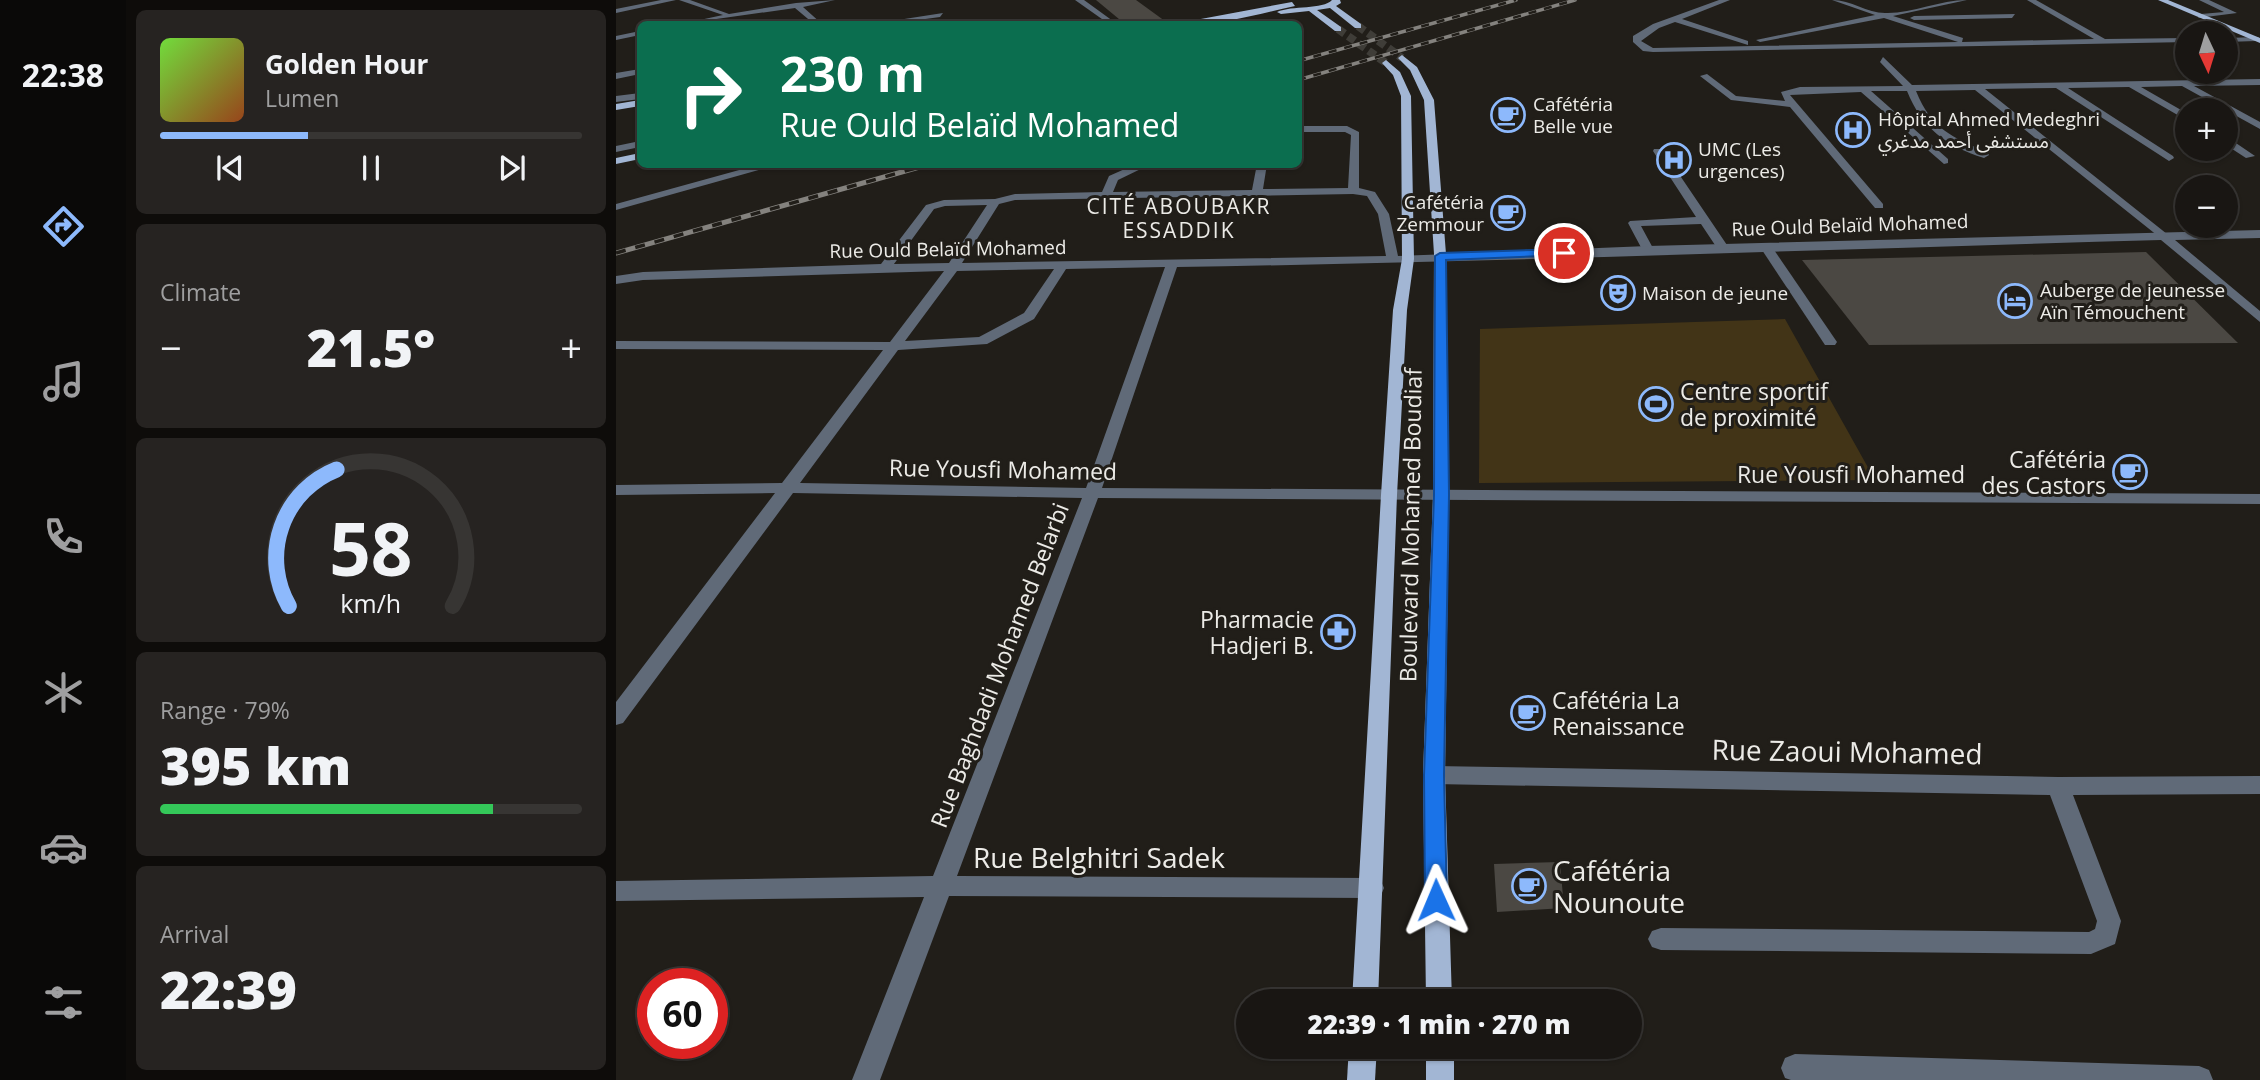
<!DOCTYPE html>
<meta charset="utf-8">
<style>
:root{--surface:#191613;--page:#262321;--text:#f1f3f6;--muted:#9f9fa0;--line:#373533;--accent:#8db9fc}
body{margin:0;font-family:"Open Sans","Noto Sans Arabic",sans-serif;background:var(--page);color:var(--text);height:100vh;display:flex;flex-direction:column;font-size:26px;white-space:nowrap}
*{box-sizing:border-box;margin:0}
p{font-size:23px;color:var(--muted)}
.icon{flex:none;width:38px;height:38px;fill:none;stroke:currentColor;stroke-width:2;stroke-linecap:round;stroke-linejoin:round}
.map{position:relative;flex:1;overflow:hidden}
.details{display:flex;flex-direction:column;gap:10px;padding:10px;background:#0e0c0a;width:490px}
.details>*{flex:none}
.guide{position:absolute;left:21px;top:21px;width:665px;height:147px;border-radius:10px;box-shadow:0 2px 5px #0004,0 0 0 2px var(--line);background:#0b6e4f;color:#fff;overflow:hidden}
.needle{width:46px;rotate:176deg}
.buttons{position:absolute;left:1559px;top:21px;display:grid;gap:14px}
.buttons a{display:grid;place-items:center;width:63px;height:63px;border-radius:50%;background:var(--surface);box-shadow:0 2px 5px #0004,0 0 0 2px var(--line);font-size:35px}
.speed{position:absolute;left:21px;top:968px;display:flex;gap:14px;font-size:35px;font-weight:700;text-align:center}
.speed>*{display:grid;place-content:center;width:91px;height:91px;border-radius:50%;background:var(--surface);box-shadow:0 2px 5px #0004,0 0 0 2px var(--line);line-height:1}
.speed .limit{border:10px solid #d22;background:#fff;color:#111}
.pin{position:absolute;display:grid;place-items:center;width:60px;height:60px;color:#fff;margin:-30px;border:4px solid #fff;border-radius:50%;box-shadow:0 2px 7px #0007}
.me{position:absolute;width:77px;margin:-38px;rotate:359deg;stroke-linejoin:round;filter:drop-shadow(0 0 5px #0008)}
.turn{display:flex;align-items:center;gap:24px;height:147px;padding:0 28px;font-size:32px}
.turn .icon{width:91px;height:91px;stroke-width:2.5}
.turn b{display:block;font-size:49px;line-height:60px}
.big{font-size:52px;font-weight:800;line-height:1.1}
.details .widget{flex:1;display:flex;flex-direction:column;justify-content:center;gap:10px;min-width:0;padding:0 24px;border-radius:10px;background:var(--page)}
.details .dial{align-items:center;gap:0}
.dial svg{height:182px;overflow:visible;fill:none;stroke:var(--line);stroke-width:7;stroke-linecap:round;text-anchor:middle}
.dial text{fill:var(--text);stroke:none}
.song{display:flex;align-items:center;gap:21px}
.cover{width:84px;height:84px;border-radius:10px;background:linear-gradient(135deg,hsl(100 70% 55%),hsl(20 70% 35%))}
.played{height:7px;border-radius:4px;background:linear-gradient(90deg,var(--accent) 35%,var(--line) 35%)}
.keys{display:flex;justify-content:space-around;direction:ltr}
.heat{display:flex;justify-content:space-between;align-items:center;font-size:38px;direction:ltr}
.charge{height:10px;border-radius:5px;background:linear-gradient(90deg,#34c759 79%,var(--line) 0)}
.trip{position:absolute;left:620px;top:989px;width:406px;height:70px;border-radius:35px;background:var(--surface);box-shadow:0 2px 5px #0004,0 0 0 2px var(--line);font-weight:800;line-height:70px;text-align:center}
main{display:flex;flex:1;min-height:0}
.tab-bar{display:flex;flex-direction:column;width:126px;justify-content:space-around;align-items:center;background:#0a0908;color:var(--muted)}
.tab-bar .icon{width:49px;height:49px}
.tab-bar .current{color:var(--accent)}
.tab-bar b{font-size:32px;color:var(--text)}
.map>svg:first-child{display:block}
.green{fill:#423417}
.building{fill:#4b4843}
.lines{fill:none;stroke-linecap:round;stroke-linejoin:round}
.primary-tunnel{stroke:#3f3d38;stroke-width:8;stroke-dasharray:8 4.5;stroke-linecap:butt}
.service{fill:#606a78;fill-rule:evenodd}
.minor{fill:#606a78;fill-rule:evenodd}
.primary{fill:#a2b6d4;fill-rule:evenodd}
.rail-far1-casing{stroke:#84827e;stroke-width:3.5}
.rail-casing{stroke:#84827e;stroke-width:5}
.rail-far1{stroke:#211e19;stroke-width:2.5;stroke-dasharray:8;stroke-linecap:butt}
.rail{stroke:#211e19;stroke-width:3.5;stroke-dasharray:10;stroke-linecap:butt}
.route{fill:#1a73e8;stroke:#114b97;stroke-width:2}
.labels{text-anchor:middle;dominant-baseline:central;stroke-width:6;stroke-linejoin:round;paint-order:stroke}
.far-poi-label{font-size:19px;fill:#ecebe7;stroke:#211e19;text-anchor:start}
.far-street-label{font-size:19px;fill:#ecebe7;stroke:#211e19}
.far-neighbourhood-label{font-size:21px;letter-spacing:2px;fill:#ecebe7;stroke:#211e19}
.poi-label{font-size:23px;fill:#ecebe7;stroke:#211e19;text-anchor:start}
.street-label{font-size:23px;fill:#ecebe7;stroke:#211e19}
.near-street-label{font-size:28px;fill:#ecebe7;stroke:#211e19}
.near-poi-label{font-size:28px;fill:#ecebe7;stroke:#211e19;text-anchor:start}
</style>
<main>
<nav class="tab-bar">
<b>22:38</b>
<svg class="icon current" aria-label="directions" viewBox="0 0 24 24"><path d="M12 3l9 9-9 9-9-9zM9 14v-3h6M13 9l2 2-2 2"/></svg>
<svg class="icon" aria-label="music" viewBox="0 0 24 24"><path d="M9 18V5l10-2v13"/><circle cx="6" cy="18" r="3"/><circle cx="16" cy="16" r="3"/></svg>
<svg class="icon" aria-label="phone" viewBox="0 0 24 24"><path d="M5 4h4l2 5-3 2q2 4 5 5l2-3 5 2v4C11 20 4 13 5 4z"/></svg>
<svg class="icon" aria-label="climate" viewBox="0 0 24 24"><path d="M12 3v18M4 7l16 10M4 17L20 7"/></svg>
<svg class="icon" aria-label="car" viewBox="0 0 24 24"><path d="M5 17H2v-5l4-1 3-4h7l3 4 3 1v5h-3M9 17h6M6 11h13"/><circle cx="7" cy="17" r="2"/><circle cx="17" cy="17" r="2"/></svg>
<svg class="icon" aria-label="filters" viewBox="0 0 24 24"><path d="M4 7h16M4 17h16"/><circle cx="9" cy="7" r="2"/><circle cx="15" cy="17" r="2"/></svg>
</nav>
<section class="details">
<div class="widget">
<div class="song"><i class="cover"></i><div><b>Golden Hour</b><p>Lumen</p></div></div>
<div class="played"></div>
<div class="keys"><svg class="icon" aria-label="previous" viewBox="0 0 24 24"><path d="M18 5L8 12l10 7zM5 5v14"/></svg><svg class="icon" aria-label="pause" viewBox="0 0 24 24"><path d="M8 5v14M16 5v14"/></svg><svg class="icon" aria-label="next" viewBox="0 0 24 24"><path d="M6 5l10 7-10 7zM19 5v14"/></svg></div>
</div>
<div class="widget"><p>Climate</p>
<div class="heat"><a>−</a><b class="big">21.5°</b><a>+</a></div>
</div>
<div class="widget dial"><svg viewBox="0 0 100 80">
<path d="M14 69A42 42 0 1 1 86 69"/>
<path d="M14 69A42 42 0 0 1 35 9" stroke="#8db9fc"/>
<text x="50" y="56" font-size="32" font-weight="700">58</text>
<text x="50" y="72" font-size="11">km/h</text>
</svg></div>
<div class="widget"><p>Range · 79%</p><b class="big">395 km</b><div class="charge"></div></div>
<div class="widget"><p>Arrival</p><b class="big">22:39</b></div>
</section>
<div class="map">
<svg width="1644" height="1080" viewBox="0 0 1644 1080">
<rect width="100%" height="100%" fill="#211e19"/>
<path class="green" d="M1169,319L1259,480L863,483L864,329Z"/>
<g class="building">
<path d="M480,0H520L553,24H509Z"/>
<path d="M1530,252L1622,343L1253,345L1186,260Z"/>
<path d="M944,862L948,908L881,912L878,864Z"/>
</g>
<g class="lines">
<g class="primary-tunnel">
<path d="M742,26L786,58"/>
<path d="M722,29L770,63"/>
</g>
<g class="service">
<path d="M1583,0H1593L1621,13L1582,18L1585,14L1608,12Z"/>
<path d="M1267,57L1296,85L1644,79V85L1578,86L1644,122V129L1566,86L1525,87L1572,114V121L1513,87L1452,88L1557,156L1558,158L1553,161L1440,88L1369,89L1551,234L1553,236L1547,240L1359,90L1300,91C1316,130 1335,136 1372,153L1373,155L1368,158C1330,146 1306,128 1291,91H1255L1332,159V163L1328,164L1245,92L1174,95L1267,204V208H1259L1174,107L1115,100L1084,76L1091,74L1120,96L1169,101L1165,92L1184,87L1287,86L1264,62Z"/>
<path d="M1610,138L1614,139L1639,156L1630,158L1610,145Z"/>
<path d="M24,141V147L0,152V146Z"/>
<path d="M1038,149H1046L1113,248L1111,251H1103L1085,224L1025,226L1038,250L1028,253L1012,223L1014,221L1080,217L1037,151Z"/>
<path d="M1146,244H1154L1221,342L1219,345H1209L1144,247Z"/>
</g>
<g class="minor">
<path d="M45,0H60L0,13V9Z"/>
<path d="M63,0H74L113,14L180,3L219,0L187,7L206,24H198L179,8L65,24L107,15Z"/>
<path d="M459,0H468L501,24H493Z"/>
<path d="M1103,0H1114L1066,19L1132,41V45L1059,22L1043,28L1025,41L1037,48L1342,42L1268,18L1144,42L1140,40L1259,15L1216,0C1235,0 1251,13 1269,13C1295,14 1323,0 1351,0L1277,16L1347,38L1346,42L1478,39L1411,0H1420L1489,39L1572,38V42L1037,52L1027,51L1017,42V36L1037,24Z"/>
<path d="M327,13L324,17L273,24H256Z"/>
<path d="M1399,14L1396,18L1298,20L1294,18L1298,16Z"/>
<path d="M24,31V35L0,40V36Z"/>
<path d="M1643,37L1640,41L1610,42V38Z"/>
<path d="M24,69V74L0,79V73Z"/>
<path d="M24,93V99L0,102V96Z"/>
<path d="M682,126H731L743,132V188L759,192L773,214L782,256L1032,246L1644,230V238L1559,240L1644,311V322L1545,240C1217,249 889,262 561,267L486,488L1644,494V504L482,498L341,876L756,878L765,881L768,888L765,895L756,898L333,896L264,1080H236L308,897L0,901V881L317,876L466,498L177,493L7,723L0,725V702L159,493L0,495V485L166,483L267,350L0,349V341L274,342L328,271L27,280L0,284V276L27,272L265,264L310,205L328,200L379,199L399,194L486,192L493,176L520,164H535L502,180L497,192L636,190L641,164H651L647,189L732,188L735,135L729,132H682ZM737,194L751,196L762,214L770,256L346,263L383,204L399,200ZM371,205L333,263L278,264L318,209L329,206ZM549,267L470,488L184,483L282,350L371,344L418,319L450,269ZM438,269L408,313L363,337L289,341L341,271Z"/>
<path d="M145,164H164L0,210V204Z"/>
<path d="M818,766L1442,777L1644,776V794L1457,795L1505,921L1499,944L1475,954L1045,950L1036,947L1032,939L1036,931L1045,928L1473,932L1479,929L1481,921L1434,795L818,784L810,781L807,775L810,769Z"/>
<path d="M1179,1054L1583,1066L1593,1070L1597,1080H1175L1169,1078L1165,1068L1169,1058Z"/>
</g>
<g class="primary">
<path d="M716,0H724L725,3L720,6L745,24V28H739L714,8L701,10L725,27V31H719L693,11L665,14L661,12C676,5 707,10 716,0Z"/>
<path d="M1542,0H1552L1644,38V43Z"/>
<path d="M676,2L679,6C641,14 596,28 558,24Z"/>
<path d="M786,55L801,67L818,100L830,254L833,495L829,775L836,1001H810L807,775L817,495L818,254L808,100L794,70L782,58Z"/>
<path d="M770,60L784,72L795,96L798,259L791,310L781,495L762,1001H736L765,495L777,310L786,259L785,96L777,75L766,63Z"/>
<path d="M24,100V106L0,110V104Z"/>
<path d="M24,153V159L0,164V158Z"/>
<path d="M733,1046H761L759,1080H731Z"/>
<rect x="810" y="1046" width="28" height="34"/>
</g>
<g class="rail-far1-casing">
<g id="rail-far1">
<path d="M682,61L900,0"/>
<path d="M682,80L959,0"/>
</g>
</g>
<g class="rail-casing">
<path id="rail" d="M0,253L314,164"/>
</g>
<use href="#rail-far1" class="rail-far1"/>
<use href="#rail" class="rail"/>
</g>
<path class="route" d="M948,249L952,250V255L830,260L833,495L828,775L831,900L828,907L820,910L813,907L809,900L808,775L818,495L819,256L824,253Z"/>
<defs>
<g id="cafe-ring" transform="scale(1.75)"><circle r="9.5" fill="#211e19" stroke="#8db9fc" stroke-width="1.5"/><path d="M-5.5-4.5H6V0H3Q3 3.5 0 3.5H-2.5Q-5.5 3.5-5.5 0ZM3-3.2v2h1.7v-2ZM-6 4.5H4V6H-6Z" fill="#8db9fc"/></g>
<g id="hospital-ring" transform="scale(1.75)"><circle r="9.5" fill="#211e19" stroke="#8db9fc" stroke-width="1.5"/><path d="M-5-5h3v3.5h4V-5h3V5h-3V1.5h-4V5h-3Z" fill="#8db9fc"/></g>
<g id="theatre-ring" transform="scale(1.75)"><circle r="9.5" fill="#211e19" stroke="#8db9fc" stroke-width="1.5"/><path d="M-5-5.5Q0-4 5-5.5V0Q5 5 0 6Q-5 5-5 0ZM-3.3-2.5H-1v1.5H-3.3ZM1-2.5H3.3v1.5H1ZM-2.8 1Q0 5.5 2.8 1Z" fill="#8db9fc"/></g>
<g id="hotel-ring" transform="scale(1.75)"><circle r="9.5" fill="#211e19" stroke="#8db9fc" stroke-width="1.5"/><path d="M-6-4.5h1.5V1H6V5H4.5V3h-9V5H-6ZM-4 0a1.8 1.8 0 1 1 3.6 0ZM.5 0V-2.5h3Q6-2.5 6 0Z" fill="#8db9fc"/></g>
<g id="stadium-ring" transform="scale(1.75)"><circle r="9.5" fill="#211e19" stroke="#8db9fc" stroke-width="1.5"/><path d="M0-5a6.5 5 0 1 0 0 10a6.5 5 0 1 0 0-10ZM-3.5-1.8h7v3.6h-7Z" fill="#8db9fc"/></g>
<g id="pharmacy-ring" transform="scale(1.75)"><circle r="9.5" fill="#211e19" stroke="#8db9fc" stroke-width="1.5"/><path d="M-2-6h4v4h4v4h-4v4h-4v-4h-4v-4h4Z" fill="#8db9fc"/></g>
</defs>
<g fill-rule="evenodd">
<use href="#cafe-ring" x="892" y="115"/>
<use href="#hospital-ring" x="1237" y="130"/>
<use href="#hospital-ring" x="1058" y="160"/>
<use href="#cafe-ring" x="892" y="213"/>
<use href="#theatre-ring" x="1002" y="293"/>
<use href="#hotel-ring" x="1399" y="301"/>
<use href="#stadium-ring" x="1040" y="404"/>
<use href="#cafe-ring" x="1514" y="472"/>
<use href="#pharmacy-ring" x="722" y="632"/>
<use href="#cafe-ring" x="912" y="713"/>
<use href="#cafe-ring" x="913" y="886"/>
</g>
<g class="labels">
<g class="far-poi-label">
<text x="917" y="104">Cafétéria<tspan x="917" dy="22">Belle vue</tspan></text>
<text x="1262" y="119">Hôpital Ahmed Medeghri<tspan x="1262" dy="22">مستشفى أحمد مدغري</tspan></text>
<text x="1082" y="149">UMC (Les<tspan x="1082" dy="22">urgences)</tspan></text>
<text x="868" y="202" text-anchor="end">Cafétéria<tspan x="868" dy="22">Zemmour</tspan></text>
<text x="1424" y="290">Auberge de jeunesse<tspan x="1424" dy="22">Aïn Témouchent</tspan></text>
<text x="1026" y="293">Maison de jeune</text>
</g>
<g class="far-street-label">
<text transform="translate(1234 225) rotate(-2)">Rue Ould Belaïd Mohamed</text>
<text transform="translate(332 249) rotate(-1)">Rue Ould Belaïd Mohamed</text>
</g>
<g class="far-neighbourhood-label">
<text x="563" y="206">CITÉ ABOUBAKR<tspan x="563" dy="24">ESSADDIK</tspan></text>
</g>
<g class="poi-label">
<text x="1064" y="391">Centre sportif<tspan x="1064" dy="26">de proximité</tspan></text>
<text x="1490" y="459" text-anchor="end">Cafétéria<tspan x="1490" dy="26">des Castors</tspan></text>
<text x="698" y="619" text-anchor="end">Pharmacie<tspan x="698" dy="26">Hadjeri B.</tspan></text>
<text x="936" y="700">Cafétéria La<tspan x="936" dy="26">Renaissance</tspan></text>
</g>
<g class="street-label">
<text transform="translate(387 469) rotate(1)">Rue Yousfi Mohamed</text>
<text x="1235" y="474">Rue Yousfi Mohamed</text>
<text transform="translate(794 525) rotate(-89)">Boulevard Mohamed Boudiaf</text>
<text transform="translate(383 665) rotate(-69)">Rue Baghdadi Mohamed Belarbi</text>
</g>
<g class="near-street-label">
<text transform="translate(1231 751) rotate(1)">Rue Zaoui Mohamed</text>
<text x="483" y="857">Rue Belghitri Sadek</text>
</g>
<g class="near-poi-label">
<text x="937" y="870">Cafétéria<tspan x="937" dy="32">Nounoute</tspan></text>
</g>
</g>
</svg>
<div class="buttons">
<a><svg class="needle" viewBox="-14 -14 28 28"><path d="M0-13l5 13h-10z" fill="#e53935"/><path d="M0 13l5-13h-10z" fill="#9f9fa0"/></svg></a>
<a>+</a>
<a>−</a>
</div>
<div class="speed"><div class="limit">60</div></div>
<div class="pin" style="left:948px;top:253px;background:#d93025"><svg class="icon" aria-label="arrive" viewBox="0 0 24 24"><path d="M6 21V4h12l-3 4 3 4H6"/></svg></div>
<svg class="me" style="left:820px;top:900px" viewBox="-20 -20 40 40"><path d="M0-17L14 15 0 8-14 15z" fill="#1a73e8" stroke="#fff" stroke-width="4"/></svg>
<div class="trip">22:39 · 1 min · 270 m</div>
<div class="guide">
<div class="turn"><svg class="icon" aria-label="right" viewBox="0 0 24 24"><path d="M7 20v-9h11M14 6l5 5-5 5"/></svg><div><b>230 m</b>Rue Ould Belaïd Mohamed</div></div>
</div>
</div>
</main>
